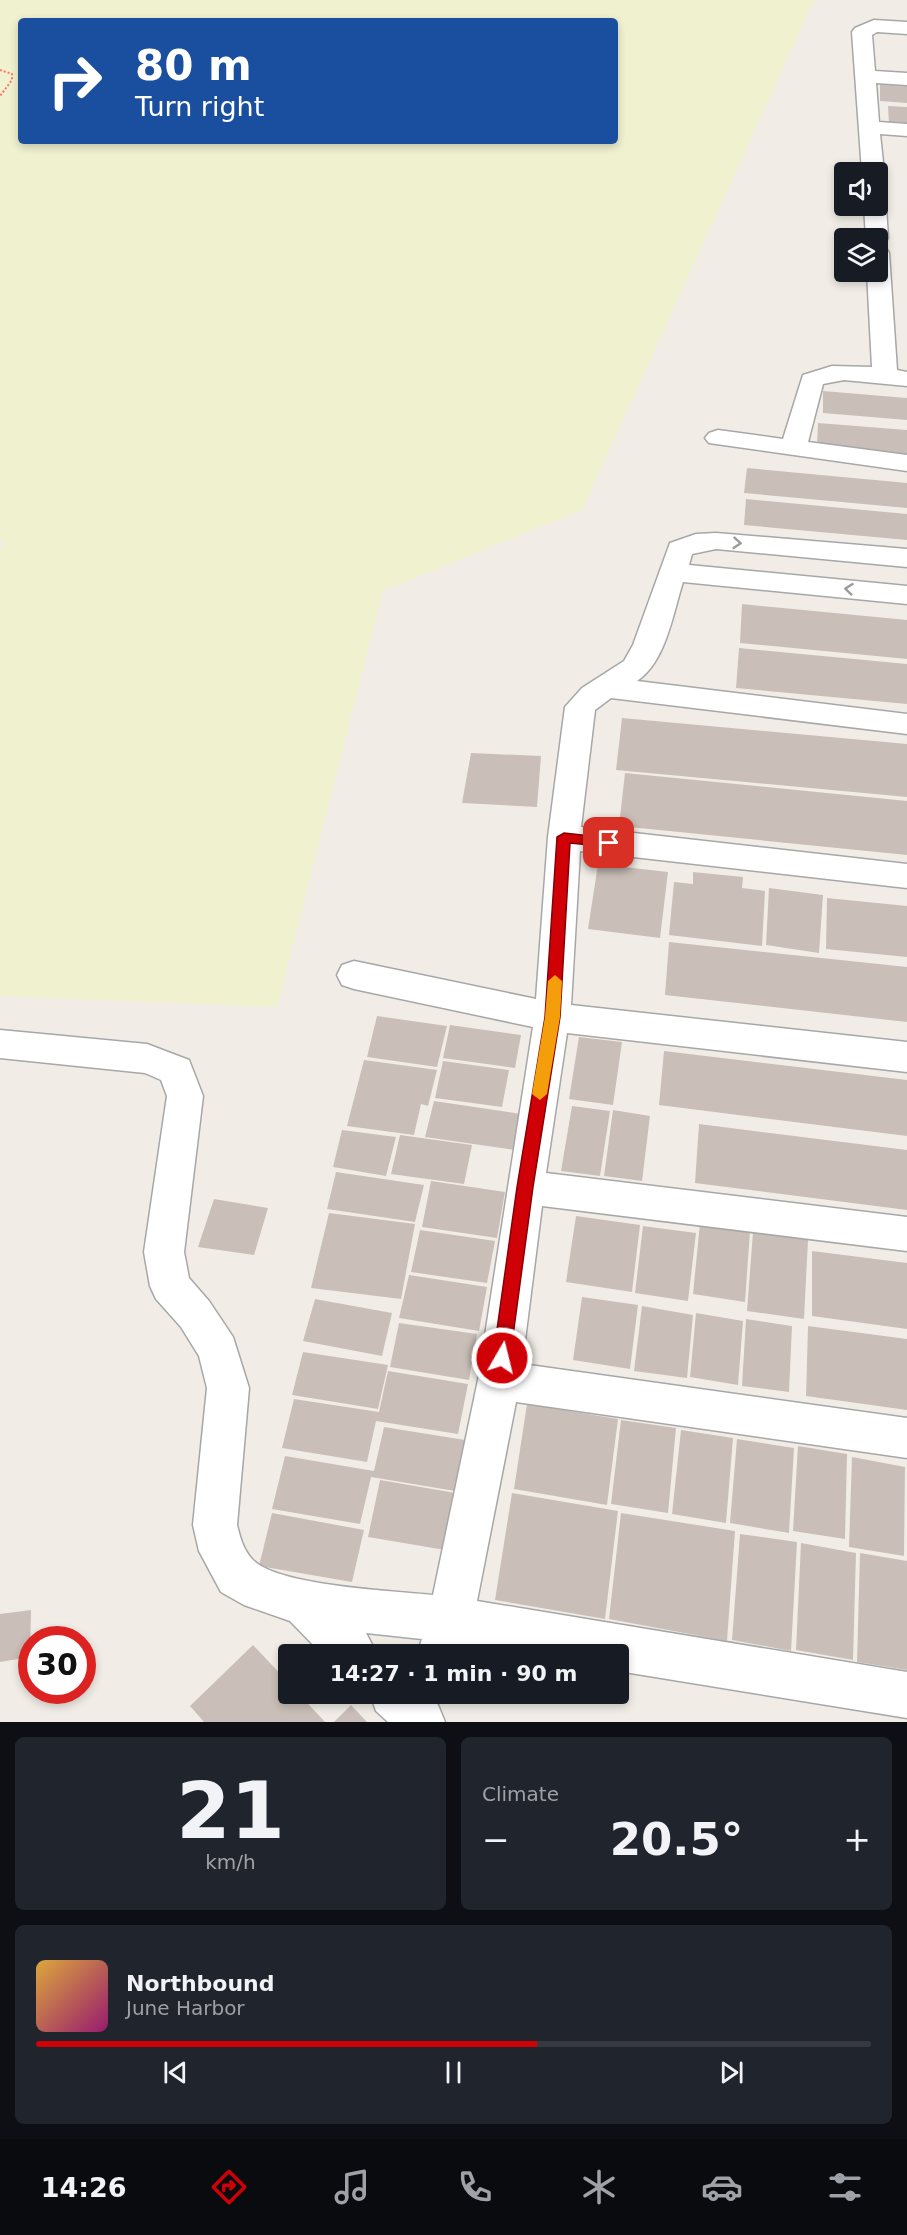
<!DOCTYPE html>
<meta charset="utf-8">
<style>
:root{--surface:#171b24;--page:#20242c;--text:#f1f3f6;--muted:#9ea1a6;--line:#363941;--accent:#d00007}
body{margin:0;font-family:"DejaVu Sans",sans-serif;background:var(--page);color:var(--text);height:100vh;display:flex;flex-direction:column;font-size:22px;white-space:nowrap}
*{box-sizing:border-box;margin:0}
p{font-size:20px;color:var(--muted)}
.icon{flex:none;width:33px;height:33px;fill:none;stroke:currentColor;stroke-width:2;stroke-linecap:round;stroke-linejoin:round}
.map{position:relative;height:1722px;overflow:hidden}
.sheet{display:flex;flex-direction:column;gap:15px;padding:15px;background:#0d0f14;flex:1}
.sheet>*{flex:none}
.banner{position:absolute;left:18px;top:18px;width:600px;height:126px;border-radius:6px;box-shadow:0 3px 9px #0003;background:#1a4fa0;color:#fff;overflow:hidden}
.controls{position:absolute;left:834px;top:162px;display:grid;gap:12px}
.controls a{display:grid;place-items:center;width:54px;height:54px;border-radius:6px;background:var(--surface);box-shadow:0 3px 9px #0003;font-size:30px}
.speed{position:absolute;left:18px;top:1626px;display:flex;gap:12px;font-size:30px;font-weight:700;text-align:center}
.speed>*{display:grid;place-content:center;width:78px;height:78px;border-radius:50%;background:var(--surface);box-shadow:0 3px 9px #0003;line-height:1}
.speed .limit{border:9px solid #d22;background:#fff;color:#111}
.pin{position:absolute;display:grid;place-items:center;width:51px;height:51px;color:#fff;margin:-26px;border-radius:12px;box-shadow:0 3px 9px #0006}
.me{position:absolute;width:66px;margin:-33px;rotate:8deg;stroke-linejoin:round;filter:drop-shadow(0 0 4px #0008)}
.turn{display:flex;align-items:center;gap:21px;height:126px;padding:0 18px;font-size:27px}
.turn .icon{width:78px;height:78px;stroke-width:2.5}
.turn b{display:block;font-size:42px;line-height:51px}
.big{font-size:45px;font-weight:700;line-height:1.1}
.sheet .card{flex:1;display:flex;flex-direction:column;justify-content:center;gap:9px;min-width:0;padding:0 21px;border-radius:9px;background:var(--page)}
.sheet .dial{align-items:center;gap:0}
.dial b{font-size:78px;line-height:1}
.song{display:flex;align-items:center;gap:18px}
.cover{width:72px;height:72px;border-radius:9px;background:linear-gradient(135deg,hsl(40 70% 55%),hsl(320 70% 35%))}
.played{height:6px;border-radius:3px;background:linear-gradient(90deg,var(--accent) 60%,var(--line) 60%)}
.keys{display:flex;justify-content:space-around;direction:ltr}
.heat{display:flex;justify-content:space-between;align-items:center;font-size:33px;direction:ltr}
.sheet .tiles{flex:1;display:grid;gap:15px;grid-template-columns:1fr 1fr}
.card:last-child{grid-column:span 2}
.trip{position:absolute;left:278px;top:1644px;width:351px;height:60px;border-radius:6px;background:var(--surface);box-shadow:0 3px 9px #0003;font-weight:700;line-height:60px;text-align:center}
.menu{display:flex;height:96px;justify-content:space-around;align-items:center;background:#090b0e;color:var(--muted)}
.menu .icon{width:42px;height:42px}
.menu .active{color:var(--accent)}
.menu b{font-size:27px;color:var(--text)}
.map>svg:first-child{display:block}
.farmland{fill:#f0f1cf;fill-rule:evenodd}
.building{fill:#cabfb8}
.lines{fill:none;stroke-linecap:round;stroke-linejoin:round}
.street-casing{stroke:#a7a7a7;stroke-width:3}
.path{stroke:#ff7369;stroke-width:2;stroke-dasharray:2 2;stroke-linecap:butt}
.street{fill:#fff;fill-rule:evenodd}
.oneway{stroke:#9b9b9b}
.route{fill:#d00007;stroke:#870005;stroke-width:1.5}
.slow{fill:#f59e0b}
</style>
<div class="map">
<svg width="907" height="1722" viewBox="0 0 907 1722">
<rect width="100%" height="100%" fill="#f1ede6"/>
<path class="farmland" d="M0,0H821L813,2L582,510L383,591L277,1007L0,996V551L5,541L0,540ZM21,21H615V141H21Z"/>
<g class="building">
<path d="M880,84L907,86V103L880,101Z"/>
<path d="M888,106L907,107V125L889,124Z"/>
<path d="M823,391L907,398V420L823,413Z"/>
<path d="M818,423L907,430V454L817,446Z"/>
<path d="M747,468L907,483V508L744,493Z"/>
<path d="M746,499L907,514V540L744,525Z"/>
<path d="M742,604L907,620V659L740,643Z"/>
<path d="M739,648L907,664V704L736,688Z"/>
<path d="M622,718L907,744V797L616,770Z"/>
<path d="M471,753L541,756L537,807L462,803Z"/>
<path d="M625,773L907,801V855L619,826Z"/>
<path d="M598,864L668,872L660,938L588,929Z"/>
<path d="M693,872L743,877L742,888L765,891L762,946L669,935L674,882L693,884Z"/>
<path d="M769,888L823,895L819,953L766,945Z"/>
<path d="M827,898L907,906V957L826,949Z"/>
<path d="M669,942L907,967V1022L665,995Z"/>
<path d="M377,1016L447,1026L437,1067L367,1057Z"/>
<path d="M450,1025L521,1035L515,1068L443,1058Z"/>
<path d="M579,1037L622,1042L613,1105L569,1099Z"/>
<path d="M664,1051L907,1080V1136L659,1105Z"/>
<path d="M364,1060L437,1070L428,1106L421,1104L414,1135L347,1126Z"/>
<path d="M443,1061L509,1070L502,1107L435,1098Z"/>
<path d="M434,1101L521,1114L515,1150L425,1137Z"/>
<path d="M572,1106L610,1111L600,1176L561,1171Z"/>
<path d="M613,1110L650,1116L642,1181L604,1176Z"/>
<path d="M699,1124L907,1150V1210L695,1183Z"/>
<path d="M342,1130L396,1137L386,1176L333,1167Z"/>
<path d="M400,1135L472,1145L464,1184L391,1174Z"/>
<path d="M336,1172L424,1185L415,1222L327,1209Z"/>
<path d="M431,1181L505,1192L497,1238L422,1227Z"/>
<path d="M214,1199L268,1208L254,1255L198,1247Z"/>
<path d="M329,1213L415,1224L401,1299L311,1288Z"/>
<path d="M576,1216L640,1225L632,1292L566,1282Z"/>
<path d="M700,1223L750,1231L745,1302L693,1294Z"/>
<path d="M643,1226L696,1233L688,1301L635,1293Z"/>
<path d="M420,1230L495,1241L487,1283L411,1272Z"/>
<path d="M753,1232L808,1240L804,1319L747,1311Z"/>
<path d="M812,1251L907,1263V1329L812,1316Z"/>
<path d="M409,1275L487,1287L479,1331L399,1318Z"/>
<path d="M582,1297L638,1305L630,1369L573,1360Z"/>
<path d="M315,1299L392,1313L382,1356L303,1341Z"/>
<path d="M642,1306L693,1315L687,1378L634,1371Z"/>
<path d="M696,1313L743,1321L738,1385L690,1377Z"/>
<path d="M746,1319L792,1326L789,1392L742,1386Z"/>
<path d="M399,1323L477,1334L469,1380L390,1367Z"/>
<path d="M808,1326L907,1339V1410L806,1396Z"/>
<path d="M303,1352L388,1365L378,1409L292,1395Z"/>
<path d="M388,1371L468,1384L458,1434L376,1421L367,1462L282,1448L294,1399L379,1412Z"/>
<path d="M527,1404L618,1419L607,1505L514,1489Z"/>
<path d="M621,1420L676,1428L668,1513L611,1504Z"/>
<path d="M384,1427L465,1440L455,1491L371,1477L360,1524L272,1509L285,1456L374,1471Z"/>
<path d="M681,1430L733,1438L726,1523L672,1514Z"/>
<path d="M737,1439L794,1448L789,1533L730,1523Z"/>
<path d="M798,1446L847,1454L845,1539L793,1531Z"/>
<path d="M852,1457L905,1467L904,1556L849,1547Z"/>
<path d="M380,1480L461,1494L451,1551L368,1537Z"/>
<path d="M512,1493L618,1511L605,1619L495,1600Z"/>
<path d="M272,1513L364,1530L352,1582L259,1566Z"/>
<path d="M621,1513L735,1531L727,1641L609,1619Z"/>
<path d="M740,1534L797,1542L791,1651L732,1640Z"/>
<path d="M801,1543L856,1553L853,1660L796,1650Z"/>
<path d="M860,1553L907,1561V1670L857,1662Z"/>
<path d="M31,1610L30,1657L0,1662V1614Z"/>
<path d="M253,1645L288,1682V1694H299L325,1722H204L190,1706Z"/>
<path d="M351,1705L367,1722H334Z"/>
</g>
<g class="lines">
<g class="street-casing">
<g id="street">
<path d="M874,20L907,22V34L877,32L872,35L875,71L907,73V85L876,83L879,122L907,124V136L880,134L884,172L878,177V172H862L852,32L855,28Z"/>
<path d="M878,200L886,206L888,238L885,243L878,245V238H866L864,206H878Z"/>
<path d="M878,246L886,248L889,253L897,370L907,372V386L844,380L823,384L808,442L907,455V471L709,443L705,438L709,433L718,430L783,439L803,375L832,366L872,367L867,272H878Z"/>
<path d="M716,533L907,549V567L716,549L692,554L689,565L907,586V604L683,582C673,613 666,662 637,681L907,714V734L611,698L595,710L581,827L907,864V888L580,851L571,1005L907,1042V1072L567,1033L546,1173L907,1217V1251L542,1206L522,1364L907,1418V1458L516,1402L477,1601L907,1672V1718L618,1671V1654H521L466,1645L463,1654H417L422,1639L366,1633L377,1654H322L290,1621L244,1605L221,1592L199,1551L193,1525L207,1388L199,1356L181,1327L156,1299L150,1286L144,1252L167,1096L161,1080L145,1073L0,1058V1030L147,1044L189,1060L203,1096L184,1252L189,1278L209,1301L233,1337L249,1388L237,1525C240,1537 243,1549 252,1559C276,1586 395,1591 433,1595L478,1380L533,1027L354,989L342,985L337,975L342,965L354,961L536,999L548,837L565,707L582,688L624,661L633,645L670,543L696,534Z"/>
<path d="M370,1694H426L438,1705L445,1722H388L376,1711Z"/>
</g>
</g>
<path class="path" d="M0,70L12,74V80L0,96"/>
<use href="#street" class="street"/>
</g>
<defs><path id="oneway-chevron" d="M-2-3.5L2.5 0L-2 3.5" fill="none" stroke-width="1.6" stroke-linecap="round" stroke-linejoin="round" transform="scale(1.5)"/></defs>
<g class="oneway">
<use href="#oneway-chevron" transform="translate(737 543) rotate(5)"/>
<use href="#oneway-chevron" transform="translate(849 589) rotate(-174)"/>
</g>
<path class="route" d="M564,833L609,838L616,843L609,847L570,843L560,1017L533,1187L510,1358L508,1364L502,1366L496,1364L493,1358L517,1187L545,1017L557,837Z"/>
<path class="slow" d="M555,975L562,981L560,1017L547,1094L540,1100L532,1094L545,1017L548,981Z"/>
</svg>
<div class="controls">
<a><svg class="icon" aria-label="sound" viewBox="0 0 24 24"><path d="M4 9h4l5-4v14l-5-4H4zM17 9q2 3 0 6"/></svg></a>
<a><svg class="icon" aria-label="layers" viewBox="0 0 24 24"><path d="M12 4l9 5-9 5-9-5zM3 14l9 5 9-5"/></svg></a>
</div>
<div class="speed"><div class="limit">30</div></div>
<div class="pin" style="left:609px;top:843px;background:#d93025"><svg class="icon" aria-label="arrive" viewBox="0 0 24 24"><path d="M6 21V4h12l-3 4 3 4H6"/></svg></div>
<svg class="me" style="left:502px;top:1358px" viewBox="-20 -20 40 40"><circle r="17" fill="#d00007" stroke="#fff" stroke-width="3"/><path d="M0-11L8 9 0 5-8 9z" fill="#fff"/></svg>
<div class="trip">14:27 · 1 min · 90 m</div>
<div class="banner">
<div class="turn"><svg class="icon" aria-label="right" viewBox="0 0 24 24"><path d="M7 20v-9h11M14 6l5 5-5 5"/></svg><div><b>80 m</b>Turn right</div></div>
</div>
</div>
<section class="sheet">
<div class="tiles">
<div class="card dial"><b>21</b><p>km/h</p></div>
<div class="card"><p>Climate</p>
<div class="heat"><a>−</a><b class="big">20.5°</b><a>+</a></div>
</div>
<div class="card">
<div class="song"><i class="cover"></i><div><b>Northbound</b><p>June Harbor</p></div></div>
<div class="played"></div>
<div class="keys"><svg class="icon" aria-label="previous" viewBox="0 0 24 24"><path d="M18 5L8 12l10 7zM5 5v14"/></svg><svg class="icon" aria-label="pause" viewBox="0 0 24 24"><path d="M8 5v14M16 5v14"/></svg><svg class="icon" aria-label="next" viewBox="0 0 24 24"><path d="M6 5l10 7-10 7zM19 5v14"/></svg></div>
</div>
</div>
</section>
<nav class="menu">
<b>14:26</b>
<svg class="icon active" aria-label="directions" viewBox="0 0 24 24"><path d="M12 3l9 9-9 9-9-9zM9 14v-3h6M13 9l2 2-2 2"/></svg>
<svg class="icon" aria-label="music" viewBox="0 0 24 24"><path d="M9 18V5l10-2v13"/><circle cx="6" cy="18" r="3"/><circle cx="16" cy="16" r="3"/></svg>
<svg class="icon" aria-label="phone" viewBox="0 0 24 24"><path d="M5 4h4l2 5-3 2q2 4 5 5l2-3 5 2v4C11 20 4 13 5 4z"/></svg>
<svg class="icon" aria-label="climate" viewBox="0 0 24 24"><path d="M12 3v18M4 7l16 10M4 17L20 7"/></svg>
<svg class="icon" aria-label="car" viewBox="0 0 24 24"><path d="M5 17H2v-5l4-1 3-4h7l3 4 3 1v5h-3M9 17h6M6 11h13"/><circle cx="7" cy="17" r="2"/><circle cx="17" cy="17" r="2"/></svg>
<svg class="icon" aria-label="filters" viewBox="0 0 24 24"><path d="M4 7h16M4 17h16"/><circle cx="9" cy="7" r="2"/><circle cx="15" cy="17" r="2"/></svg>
</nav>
